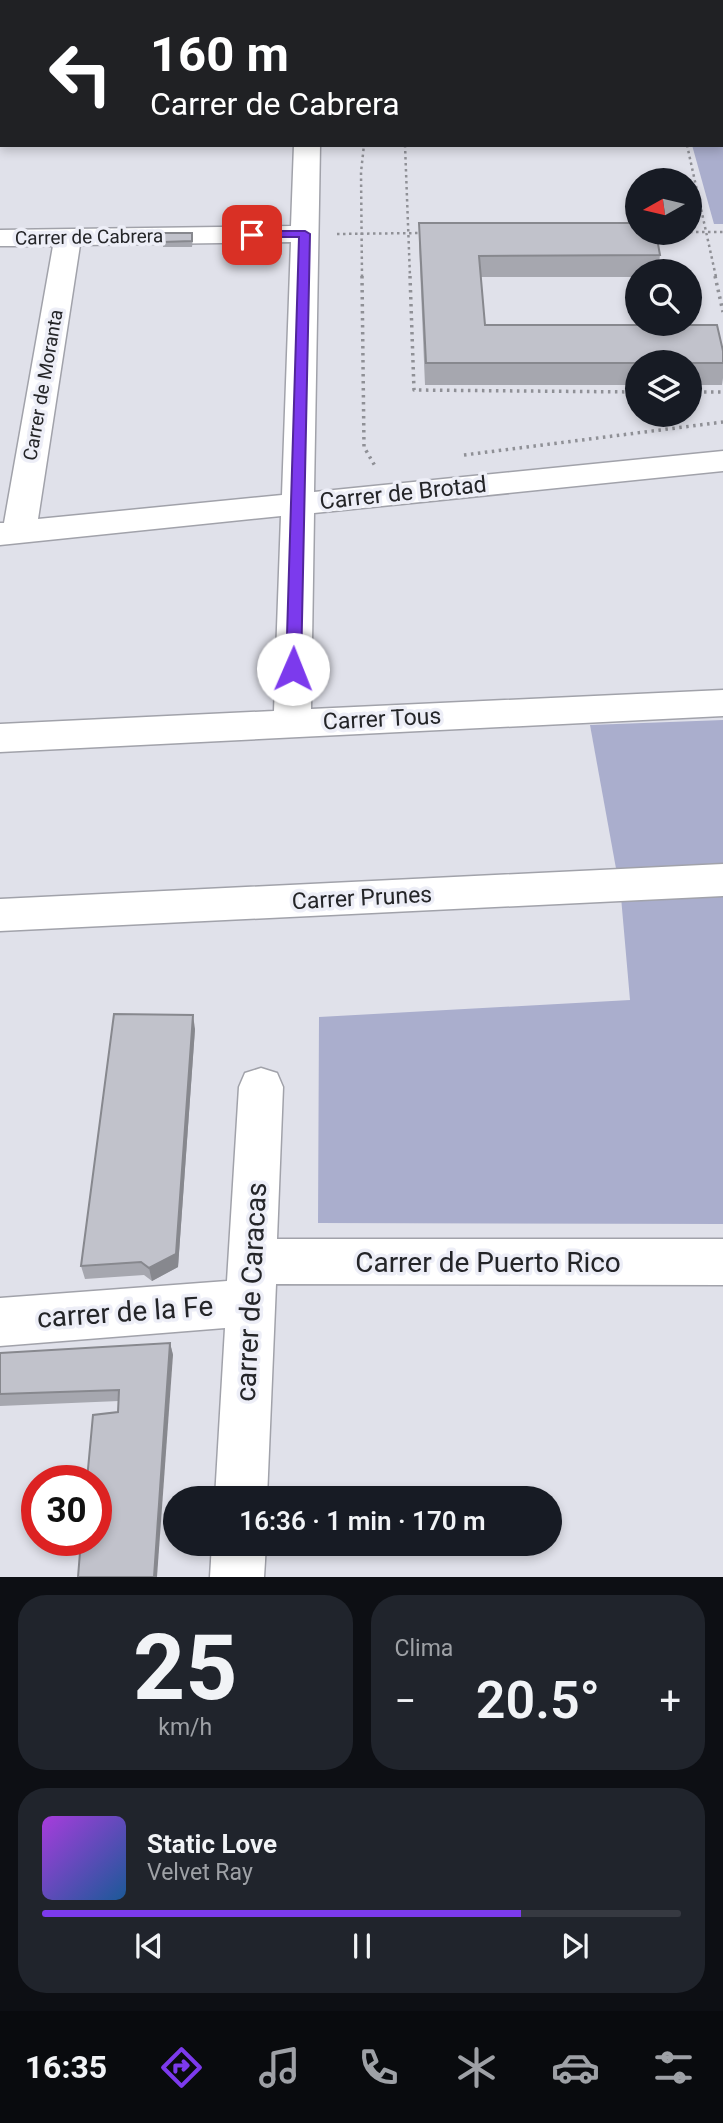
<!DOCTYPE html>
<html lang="es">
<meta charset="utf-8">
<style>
:root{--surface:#171b24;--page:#20242c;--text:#f1f3f6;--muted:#9ea1a6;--line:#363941;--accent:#7c3aed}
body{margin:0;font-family:Roboto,sans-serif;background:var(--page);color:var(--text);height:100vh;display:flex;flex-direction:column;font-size:26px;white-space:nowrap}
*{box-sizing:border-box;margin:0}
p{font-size:23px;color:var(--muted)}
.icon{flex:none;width:38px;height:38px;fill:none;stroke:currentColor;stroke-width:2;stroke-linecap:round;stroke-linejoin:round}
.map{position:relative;height:1577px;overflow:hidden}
.details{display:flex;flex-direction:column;gap:18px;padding:18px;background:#0d0f14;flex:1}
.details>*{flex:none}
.guide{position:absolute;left:0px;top:0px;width:724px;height:147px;box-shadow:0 4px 10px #0003;background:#202124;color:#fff;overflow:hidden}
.needle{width:46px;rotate:262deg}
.controls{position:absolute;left:625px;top:168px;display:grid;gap:14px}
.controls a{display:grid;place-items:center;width:77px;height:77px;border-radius:50%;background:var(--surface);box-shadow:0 4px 10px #0003;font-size:35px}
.speed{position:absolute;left:21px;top:1465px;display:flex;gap:14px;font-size:35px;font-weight:700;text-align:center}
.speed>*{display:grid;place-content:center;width:91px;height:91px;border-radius:50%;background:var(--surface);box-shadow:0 4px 10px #0003;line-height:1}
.speed .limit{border:10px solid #d22;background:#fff;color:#111}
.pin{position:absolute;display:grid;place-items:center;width:60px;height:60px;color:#fff;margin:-30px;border-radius:14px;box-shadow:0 4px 10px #0006}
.me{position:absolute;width:77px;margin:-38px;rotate:1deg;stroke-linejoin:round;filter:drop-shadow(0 0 5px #0008)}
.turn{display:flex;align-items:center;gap:24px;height:147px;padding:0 35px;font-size:32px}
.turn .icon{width:91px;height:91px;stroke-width:2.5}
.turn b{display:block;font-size:49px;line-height:60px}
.big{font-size:52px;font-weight:600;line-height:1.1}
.details .card{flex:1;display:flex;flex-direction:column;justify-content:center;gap:10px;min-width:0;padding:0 24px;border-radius:28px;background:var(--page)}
.details .dial{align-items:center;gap:0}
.dial b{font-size:91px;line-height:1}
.song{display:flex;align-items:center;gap:21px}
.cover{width:84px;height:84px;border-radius:10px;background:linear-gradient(135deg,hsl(280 70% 55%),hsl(210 70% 35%))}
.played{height:7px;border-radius:4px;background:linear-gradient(90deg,var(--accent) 75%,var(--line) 75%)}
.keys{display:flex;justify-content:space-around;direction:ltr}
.heat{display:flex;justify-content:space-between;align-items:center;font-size:38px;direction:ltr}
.details .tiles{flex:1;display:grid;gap:18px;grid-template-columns:1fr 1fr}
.card:last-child{grid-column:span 2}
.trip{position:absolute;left:163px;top:1486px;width:399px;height:70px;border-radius:35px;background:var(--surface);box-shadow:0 4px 10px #0003;font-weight:600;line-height:70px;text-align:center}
.dock{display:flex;height:112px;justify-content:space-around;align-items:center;background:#090b0e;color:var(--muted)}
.dock .icon{width:49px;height:49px}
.dock .selected{color:var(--accent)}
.dock b{font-size:32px;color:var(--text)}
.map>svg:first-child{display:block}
.green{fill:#aaaecd}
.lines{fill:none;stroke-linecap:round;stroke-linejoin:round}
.street-casing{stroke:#a1a2aa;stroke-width:3}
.path-far1{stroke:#8f9096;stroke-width:2.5;stroke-dasharray:2.5 3.5;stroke-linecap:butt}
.path{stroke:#8f9096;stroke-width:3.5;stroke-dasharray:2.5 4.5;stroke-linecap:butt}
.street{fill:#fff;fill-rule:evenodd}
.wall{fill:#a6a7af}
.shaded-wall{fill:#87888e}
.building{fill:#c1c2cb;stroke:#87888e;stroke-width:2}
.route{fill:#7c3aed;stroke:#51269a;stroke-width:2}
.labels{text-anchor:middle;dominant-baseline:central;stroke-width:7;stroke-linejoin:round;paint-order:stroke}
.far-street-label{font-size:19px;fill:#242528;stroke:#edeef7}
.street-label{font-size:23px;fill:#242528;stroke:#edeef7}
.near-street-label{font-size:28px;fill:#242528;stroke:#edeef7}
</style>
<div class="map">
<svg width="723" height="1577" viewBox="0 0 723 1577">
<rect width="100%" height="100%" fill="#e0e1ea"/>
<g class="green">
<path d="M652,0H723V224H714L692,145H723V2Z"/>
<path d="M723,720V867L617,874L590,725Z"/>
<path d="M723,896V1224L318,1223L319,1017L630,1000L621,897Z"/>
</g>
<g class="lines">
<g class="street-casing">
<g id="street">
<rect x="300" y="0" width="22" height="2"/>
<rect x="0" y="24" width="2" height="14"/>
<rect x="0" y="103" width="2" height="14"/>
<path d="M294,145H320L314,492L723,451V471L314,513L311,709L723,690V716L0,752V724L274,711L281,516L0,545V523H4L53,246H0V230L291,226ZM291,242L282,495L38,519L80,245Z"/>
<path d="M723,864V896L0,931V899Z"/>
<path d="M261,1068L277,1073L283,1087L277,1239H723V1285L276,1284L267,1498H215L225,1328L0,1346V1298L227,1281L239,1087L245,1073Z"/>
<path d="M212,1544H266L264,1577H210Z"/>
</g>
</g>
<g class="path-far1">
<path d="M405,145L410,277"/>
<path d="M687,145L716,277"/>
<path d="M690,232H723"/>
<path d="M337,234L423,233"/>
<path d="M362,277L361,172L364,145"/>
</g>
<g class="path">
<path d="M362,276L364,447L375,466"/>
<path d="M410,276L414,390L637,392"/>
<path d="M715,276L723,312"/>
<path d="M690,392H723"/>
<path d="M464,455L723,422"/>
</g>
<use href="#street" class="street"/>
</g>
<g class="wall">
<rect x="0" y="5" width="2" height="21"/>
<path d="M419,223L660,255L658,271H637V277H481L485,325L723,351V378L722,385H690V362H637V385H425L419,244Z"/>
<path d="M193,238L192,247H163V242Z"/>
<path d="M195,1029L178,1267L152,1281L144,1275L85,1279L81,1266Z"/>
<path d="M170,1343L173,1355L118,1412L119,1401L0,1406V1353Z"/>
</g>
<g class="shaded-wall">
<path d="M193,1015L195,1029L178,1267L152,1281L149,1268Z"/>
<path d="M170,1343L173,1355L157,1577H154Z"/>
</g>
<g class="building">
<rect x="0" y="5" width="2" height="11"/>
<path d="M419,223H637V233H656L660,255L479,256L485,325H717L723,351V363H426Z"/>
<path d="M163,233H192V241L163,242Z"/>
<path d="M114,1014L193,1015L176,1254L149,1268L141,1262L81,1266Z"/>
<path d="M170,1343L154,1577H78L81,1540H96V1480H87L93,1415L118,1412L119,1390L0,1394V1353Z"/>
</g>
<path class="route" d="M252,231H305L310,234L301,669L293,674L286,669L299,237H248V232Z"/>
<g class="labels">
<g class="far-street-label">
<text transform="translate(89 237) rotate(-1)">Carrer de Cabrera</text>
<text transform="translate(43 385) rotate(-80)">Carrer de Moranta</text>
</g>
<g class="street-label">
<text transform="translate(403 493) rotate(-6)">Carrer de Brotad</text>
<text transform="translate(382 719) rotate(-3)">Carrer Tous</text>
<text transform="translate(362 898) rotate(-3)">Carrer Prunes</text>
</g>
<g class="near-street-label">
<text x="488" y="1262">Carrer de Puerto Rico</text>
<text transform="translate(251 1292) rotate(-87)">carrer de Caracas</text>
<text transform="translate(125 1312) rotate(-4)">carrer de la Fe</text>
</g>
</g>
</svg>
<div class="controls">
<a><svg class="needle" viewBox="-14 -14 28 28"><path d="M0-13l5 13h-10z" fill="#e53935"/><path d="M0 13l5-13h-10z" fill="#9ea1a6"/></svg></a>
<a><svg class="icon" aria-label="search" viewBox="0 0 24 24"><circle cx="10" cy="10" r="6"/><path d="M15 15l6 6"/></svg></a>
<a><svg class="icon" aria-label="layers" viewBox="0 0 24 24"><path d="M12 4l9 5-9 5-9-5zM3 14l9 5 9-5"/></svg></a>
</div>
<div class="speed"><div class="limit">30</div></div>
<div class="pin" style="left:252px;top:235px;background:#d93025"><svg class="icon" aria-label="arrive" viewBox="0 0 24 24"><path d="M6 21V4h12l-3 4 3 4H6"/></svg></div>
<svg class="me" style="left:293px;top:669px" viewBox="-20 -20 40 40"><circle r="19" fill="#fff"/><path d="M0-13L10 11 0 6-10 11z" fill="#7c3aed"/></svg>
<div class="trip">16:36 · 1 min · 170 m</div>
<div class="guide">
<div class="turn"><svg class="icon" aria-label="left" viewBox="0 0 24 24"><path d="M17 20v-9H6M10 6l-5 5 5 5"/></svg><div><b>160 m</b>Carrer de Cabrera</div></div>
</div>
</div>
<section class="details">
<div class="tiles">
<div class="card dial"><b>25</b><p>km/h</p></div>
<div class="card"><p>Clima</p>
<div class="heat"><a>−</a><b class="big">20.5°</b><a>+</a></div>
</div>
<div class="card">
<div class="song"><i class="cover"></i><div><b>Static Love</b><p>Velvet Ray</p></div></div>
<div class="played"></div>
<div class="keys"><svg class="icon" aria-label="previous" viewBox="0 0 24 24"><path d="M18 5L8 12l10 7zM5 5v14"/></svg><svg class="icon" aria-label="pause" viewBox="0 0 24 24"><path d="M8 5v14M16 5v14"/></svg><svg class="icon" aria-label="next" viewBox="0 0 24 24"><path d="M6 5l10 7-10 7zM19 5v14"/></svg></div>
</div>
</div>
</section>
<nav class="dock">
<b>16:35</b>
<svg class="icon selected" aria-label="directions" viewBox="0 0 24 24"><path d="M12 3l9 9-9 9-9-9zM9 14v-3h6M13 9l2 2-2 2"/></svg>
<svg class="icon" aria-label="music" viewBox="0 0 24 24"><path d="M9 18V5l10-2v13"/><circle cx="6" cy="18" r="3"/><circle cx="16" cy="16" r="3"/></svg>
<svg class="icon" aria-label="phone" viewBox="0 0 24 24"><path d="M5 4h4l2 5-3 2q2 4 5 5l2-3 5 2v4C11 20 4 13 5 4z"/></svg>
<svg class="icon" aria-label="climate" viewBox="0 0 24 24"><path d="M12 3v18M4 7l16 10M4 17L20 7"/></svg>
<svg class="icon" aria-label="car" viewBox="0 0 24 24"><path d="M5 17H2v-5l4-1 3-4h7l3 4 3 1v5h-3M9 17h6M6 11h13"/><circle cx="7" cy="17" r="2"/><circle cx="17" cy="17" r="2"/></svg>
<svg class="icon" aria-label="filters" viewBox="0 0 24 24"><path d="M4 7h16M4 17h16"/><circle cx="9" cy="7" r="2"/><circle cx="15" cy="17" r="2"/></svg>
</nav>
